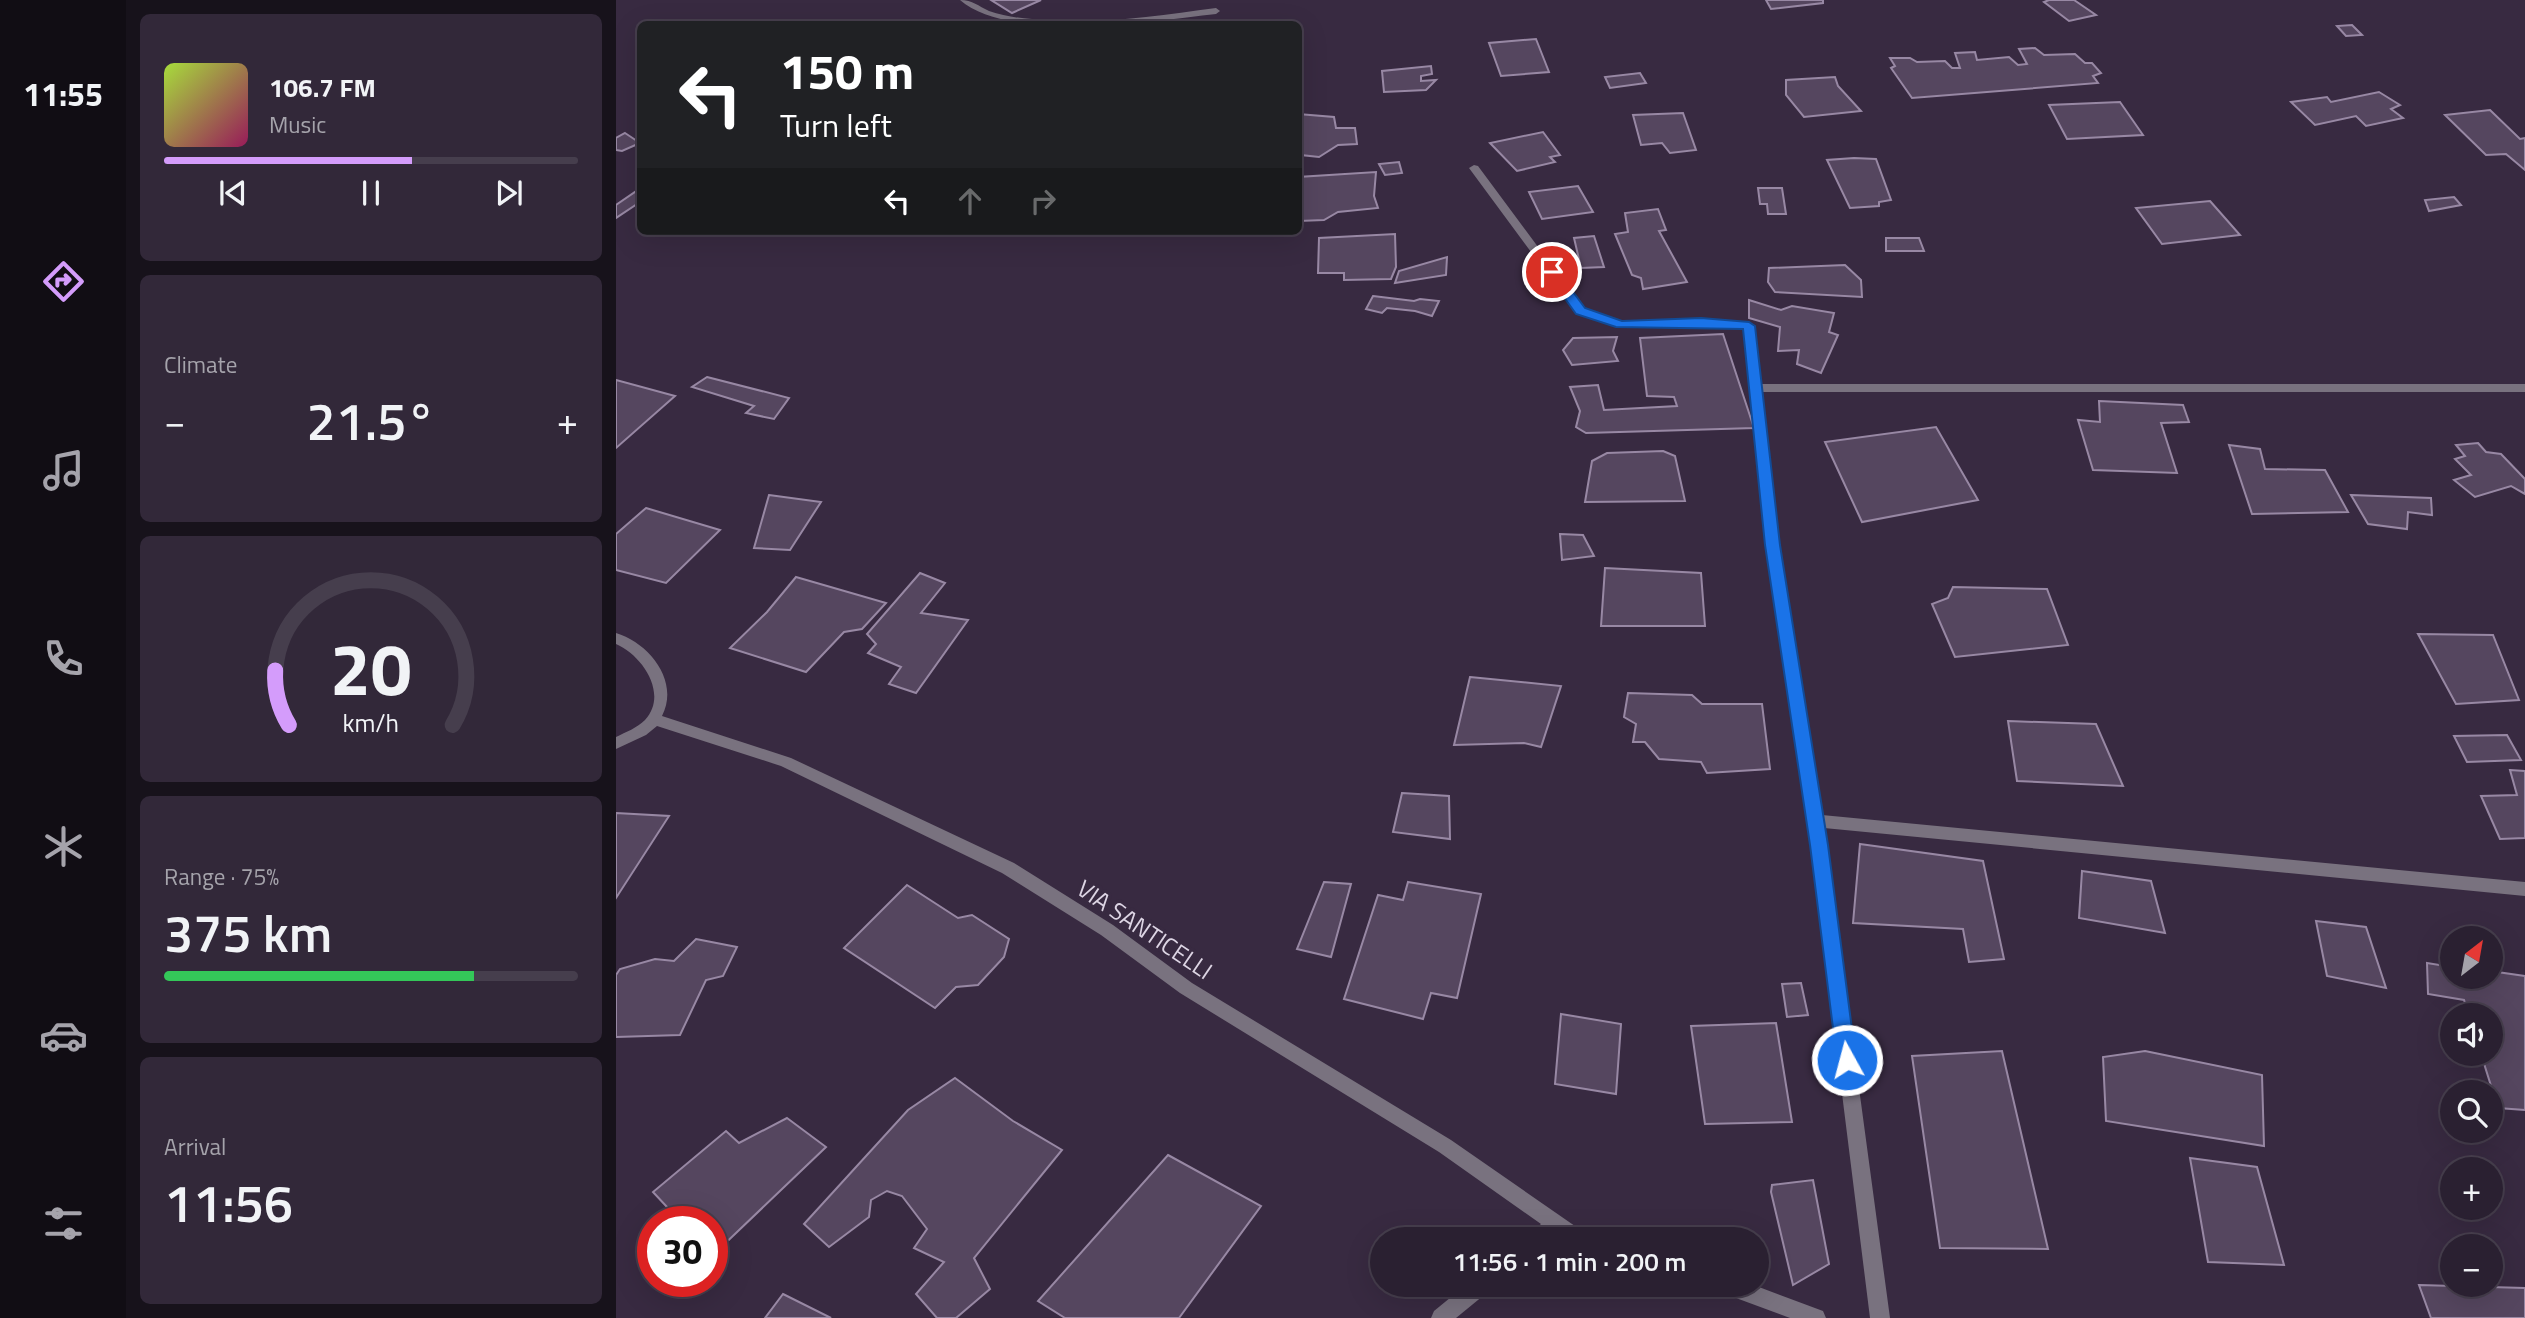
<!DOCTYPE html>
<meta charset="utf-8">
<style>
:root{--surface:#2a2031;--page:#322839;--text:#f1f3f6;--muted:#a5a3ab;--line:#463e4d;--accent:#d49cfb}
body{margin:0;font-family:"Titillium Web",sans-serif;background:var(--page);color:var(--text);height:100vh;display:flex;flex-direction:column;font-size:26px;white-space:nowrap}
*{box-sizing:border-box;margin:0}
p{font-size:23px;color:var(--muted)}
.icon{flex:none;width:38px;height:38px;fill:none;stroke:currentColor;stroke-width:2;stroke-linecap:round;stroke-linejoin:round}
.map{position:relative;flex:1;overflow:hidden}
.side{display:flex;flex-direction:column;gap:14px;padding:14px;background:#17121b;width:490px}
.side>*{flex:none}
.top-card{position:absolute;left:21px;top:21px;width:665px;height:214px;border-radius:10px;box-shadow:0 7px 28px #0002,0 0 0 2px var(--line);background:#202124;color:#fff;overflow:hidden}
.needle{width:46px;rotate:31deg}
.buttons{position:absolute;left:1824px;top:926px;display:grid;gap:14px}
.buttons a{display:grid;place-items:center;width:63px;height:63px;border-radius:50%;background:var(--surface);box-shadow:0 7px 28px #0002,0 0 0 2px var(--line);font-size:35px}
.speed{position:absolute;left:21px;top:1206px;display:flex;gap:14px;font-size:35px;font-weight:700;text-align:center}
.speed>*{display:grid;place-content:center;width:91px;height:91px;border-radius:50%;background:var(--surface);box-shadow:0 7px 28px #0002,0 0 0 2px var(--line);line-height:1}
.speed .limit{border:10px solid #d22;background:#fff;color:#111}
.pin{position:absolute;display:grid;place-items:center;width:60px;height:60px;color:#fff;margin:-30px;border:4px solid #fff;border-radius:50%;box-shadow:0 2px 7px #0007}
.me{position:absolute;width:77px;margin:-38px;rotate:353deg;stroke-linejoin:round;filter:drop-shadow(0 0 5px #0008)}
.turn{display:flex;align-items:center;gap:24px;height:147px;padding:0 28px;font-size:32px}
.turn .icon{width:91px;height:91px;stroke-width:2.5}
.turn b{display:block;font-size:49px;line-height:60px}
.lanes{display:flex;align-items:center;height:66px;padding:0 28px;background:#0003;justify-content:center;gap:35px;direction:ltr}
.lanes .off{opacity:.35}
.big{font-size:52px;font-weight:600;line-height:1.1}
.side .card{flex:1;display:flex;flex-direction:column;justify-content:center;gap:10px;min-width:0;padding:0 24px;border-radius:10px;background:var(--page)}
.side .dial{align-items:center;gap:0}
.dial svg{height:182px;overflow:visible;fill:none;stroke:var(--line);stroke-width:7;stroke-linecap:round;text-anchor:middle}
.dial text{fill:var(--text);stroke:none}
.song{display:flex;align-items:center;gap:21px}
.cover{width:84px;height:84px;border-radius:10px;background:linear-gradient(135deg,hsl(80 70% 55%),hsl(330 70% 35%))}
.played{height:7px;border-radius:4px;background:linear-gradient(90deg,var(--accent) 60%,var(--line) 60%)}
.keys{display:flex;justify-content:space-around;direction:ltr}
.heat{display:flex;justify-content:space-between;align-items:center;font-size:38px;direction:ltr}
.charge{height:10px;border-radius:5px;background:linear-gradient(90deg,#34c759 75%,var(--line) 0)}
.trip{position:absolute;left:754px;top:1227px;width:399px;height:70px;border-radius:35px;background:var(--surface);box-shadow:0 7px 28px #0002,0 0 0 2px var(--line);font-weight:600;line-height:70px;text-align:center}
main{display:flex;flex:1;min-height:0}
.dock{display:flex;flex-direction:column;width:126px;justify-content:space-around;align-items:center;background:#110d14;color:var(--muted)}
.dock .icon{width:49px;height:49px}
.dock .on{color:var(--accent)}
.dock b{font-size:32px;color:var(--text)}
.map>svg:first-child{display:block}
.building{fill:#55465f;stroke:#9888a4;stroke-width:2}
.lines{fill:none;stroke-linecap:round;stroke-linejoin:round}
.street{fill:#79727f;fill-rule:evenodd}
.route{fill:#1a73e8;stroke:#114b97;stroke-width:2}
.labels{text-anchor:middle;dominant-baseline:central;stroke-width:7;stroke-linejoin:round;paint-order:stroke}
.street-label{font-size:24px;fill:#ddd5e4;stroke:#382a41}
</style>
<main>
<nav class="dock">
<b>11:55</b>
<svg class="icon on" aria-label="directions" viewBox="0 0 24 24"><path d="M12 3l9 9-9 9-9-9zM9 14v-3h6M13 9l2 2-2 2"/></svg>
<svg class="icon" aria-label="music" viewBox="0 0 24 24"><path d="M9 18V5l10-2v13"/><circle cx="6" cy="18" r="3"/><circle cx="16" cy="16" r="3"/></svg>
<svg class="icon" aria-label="phone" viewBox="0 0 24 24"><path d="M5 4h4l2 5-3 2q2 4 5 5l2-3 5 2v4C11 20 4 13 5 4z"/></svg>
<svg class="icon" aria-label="climate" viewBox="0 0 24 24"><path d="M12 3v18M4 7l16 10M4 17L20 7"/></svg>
<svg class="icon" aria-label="car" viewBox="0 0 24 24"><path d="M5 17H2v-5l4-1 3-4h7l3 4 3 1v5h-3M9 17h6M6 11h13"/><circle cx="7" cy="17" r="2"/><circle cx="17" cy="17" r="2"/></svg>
<svg class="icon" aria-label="filters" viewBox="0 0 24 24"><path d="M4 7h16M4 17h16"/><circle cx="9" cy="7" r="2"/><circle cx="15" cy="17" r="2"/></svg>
</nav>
<section class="side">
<div class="card">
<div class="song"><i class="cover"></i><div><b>106.7 FM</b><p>Music</p></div></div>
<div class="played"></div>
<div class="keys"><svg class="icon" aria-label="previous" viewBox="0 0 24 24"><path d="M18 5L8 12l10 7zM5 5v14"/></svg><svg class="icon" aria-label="pause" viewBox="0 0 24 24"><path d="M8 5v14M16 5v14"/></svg><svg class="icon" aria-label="next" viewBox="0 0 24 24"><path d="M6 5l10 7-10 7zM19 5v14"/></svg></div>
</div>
<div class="card"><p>Climate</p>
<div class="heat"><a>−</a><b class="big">21.5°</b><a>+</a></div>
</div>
<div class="card dial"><svg viewBox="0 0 100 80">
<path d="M14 69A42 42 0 1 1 86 69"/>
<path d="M14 69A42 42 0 0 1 8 45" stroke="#d49cfb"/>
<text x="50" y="56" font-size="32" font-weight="700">20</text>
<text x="50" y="72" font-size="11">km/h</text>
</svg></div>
<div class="card"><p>Range · 75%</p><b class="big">375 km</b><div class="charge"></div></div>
<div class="card"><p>Arrival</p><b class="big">11:56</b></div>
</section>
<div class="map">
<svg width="1909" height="1318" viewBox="0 0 1909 1318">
<rect width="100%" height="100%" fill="#382a41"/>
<g class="building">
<path d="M375,0H425L396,13Z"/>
<path d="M1150,0H1207V3L1155,9Z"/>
<path d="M1433,0H1458L1480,15L1453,21L1428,2Z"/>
<path d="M1736,25L1746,35L1730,36L1721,26Z"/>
<path d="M920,39L933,72L885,76L873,43Z"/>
<path d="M1419,48L1428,55L1459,54L1469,63H1476L1485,73L1477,76L1482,83L1296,98L1275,68L1279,66L1274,58H1294L1301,62L1329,61L1336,68H1344L1339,53L1359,52L1361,60L1393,57L1402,65L1411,64L1403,49Z"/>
<path d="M815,66L816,74L805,76V81L820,80L810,90L768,92L766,71Z"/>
<path d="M1024,73L1030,83L994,88L989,77Z"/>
<path d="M1219,77L1222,86L1245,111L1188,117L1170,95V80Z"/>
<path d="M1763,92L1784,105L1775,109L1787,118L1750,126L1740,116L1699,125L1675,102L1711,97L1715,102Z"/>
<path d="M1504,102L1527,135L1451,139L1433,105Z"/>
<path d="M1874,110L1904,139L1909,138V170L1890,154L1870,155L1829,115Z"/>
<path d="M1067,113L1080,150L1054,153L1046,143L1025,145L1017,115Z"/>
<path d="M682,114L718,117L720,128H739L741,144L722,145L703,157L685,155Z"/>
<path d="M927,132L944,155L934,157L939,162L901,171L874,143Z"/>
<path d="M9,133L24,143L6,151L0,150V138Z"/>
<path d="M1238,158L1260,159L1275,200L1263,202V206L1234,208L1211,160Z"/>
<path d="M783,162L786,173L769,175L763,164Z"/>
<path d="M760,172L758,196L762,208L722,212L708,220L683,221L682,177Z"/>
<path d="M962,186L977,212L926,219L913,192Z"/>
<path d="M1142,188H1166L1170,214H1152L1151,204H1144Z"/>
<path d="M19,192L24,194V202L0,218V205Z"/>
<path d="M1838,197L1845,205L1813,211L1809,200Z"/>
<path d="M1594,201L1624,235L1546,244L1520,208Z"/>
<path d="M1042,209L1050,230L1043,231L1071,282L1027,289L1025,278L1016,275L999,234L1012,232L1009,213Z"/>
<path d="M779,234L780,267L775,279L728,280V273H702L703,238Z"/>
<path d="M978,236L988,267L965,268L958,238Z"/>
<path d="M1270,238H1303L1308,251H1270Z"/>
<path d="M831,257L830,275L779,283L783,271Z"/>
<path d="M1229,265L1245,280L1246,297L1159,292L1152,282L1153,268Z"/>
<path d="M757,296L798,301L804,299L823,301L816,316L799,311L771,308L766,313L750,309Z"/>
<path d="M1133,300L1165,310L1176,306L1218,313L1213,332L1222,335L1205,373L1181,364L1183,350L1162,351L1164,327L1133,318Z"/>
<path d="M1107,334L1138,428L970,433L960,427L964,411L954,387L982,385L988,410L1061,406L1058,397L1031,396L1024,338Z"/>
<path d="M1001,337L997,351L1002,361L956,365L947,350L957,338Z"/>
<path d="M91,377L173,398L158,419L130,413L138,406L76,387Z"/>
<path d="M0,380L59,396L0,448Z"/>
<path d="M1483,401L1567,405L1573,422L1545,423L1561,473L1477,470L1462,420L1484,422Z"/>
<path d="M1320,427L1362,500L1246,522L1209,442Z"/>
<path d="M1862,443L1870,452L1885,454L1909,479V494L1895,486L1859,497L1838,480L1855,475L1839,459L1849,456L1840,445Z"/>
<path d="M1613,445L1644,449L1649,469L1709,470L1732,512L1636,514Z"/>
<path d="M1047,451L1059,456L1069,501L969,502L976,461L991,453Z"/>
<path d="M153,495L205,502L174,550L138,548Z"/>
<path d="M1735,495L1815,498L1816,515L1792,512L1791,529L1752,524Z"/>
<path d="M30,508L104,530L50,583L0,570V534Z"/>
<path d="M944,534L967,535L978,556L946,560Z"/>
<path d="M989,568L1085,573L1089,626H985Z"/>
<path d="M304,573L329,583L305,613L352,620L300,693L273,684L285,667L252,653L260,644L251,634Z"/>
<path d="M180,577L270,603L246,629L228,632L190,672L114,648L151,612Z"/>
<path d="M1337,587L1431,589L1452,645L1339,657L1316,604L1332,598Z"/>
<path d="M1802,634L1877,635L1903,700L1840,704Z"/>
<path d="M854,677L945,686L925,747L908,743L838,745Z"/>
<path d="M1012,693L1076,695L1086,704H1146L1154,769L1091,773L1085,762L1043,759L1029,742H1017L1020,724L1008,717Z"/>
<path d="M1392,721L1480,724L1507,786L1401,781Z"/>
<path d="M1891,735L1905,760L1851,762L1838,736Z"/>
<path d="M1894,770L1909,771V838L1884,839L1865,796L1901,795Z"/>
<path d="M786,793L833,796L834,839L777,832Z"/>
<path d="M0,813L53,816L0,898Z"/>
<path d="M1244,844L1367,861L1388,959L1353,962L1347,929L1237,923Z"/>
<path d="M1466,871L1535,881L1549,933L1463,918Z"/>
<path d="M708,882L735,884L715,957L681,949Z"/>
<path d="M792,882L865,894L841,998L815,993L807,1019L728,999L762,895L787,900Z"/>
<path d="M291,885L342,918L356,915L393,939L388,957L362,985L340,987L319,1008L228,948Z"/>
<path d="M1700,921L1750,927L1770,988L1711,976Z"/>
<path d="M80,939L121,947L107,976L90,980L64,1035L0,1037V975L4,969L39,959L58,961Z"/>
<path d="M1811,963L1836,967V976H1874V971L1909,976V1110L1882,1108L1865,1054H1874V1015H1853L1848,1000L1812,994Z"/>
<path d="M1185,983L1192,1015L1171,1017L1166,984Z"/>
<path d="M945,1014L1005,1024L1000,1094L939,1084Z"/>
<path d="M1160,1023L1176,1122L1089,1124L1075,1026Z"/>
<path d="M1386,1051L1432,1249L1324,1248L1296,1056Z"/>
<path d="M1529,1051L1646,1075L1648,1146L1490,1121L1487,1057Z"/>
<path d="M339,1078L397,1121L446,1150L358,1258L374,1289L340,1318H321L300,1294L328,1262L298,1248L311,1229L286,1196L271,1191L255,1200L253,1217L213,1247L188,1224L292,1110Z"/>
<path d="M171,1118L210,1147L97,1255L96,1222H65L37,1192L110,1131L123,1143Z"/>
<path d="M552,1155L645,1206L563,1318H449L422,1301Z"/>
<path d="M1574,1158L1641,1167L1668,1265L1592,1262Z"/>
<path d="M1197,1180L1213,1264L1177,1285L1155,1192L1156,1185Z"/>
<path d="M1803,1285L1909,1288V1318H1815Z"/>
<path d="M167,1294L215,1318H149Z"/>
</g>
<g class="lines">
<g class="street">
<path d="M344,0C357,0 362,6 373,11C387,16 402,18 416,19C477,26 539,16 600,8L604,11L600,14C537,21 394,43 344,0Z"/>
<path d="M858,165L862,166L968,309L1005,322L1085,319L1137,324L1145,384H1909V392H1146L1164,545L1206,815L1909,882V896L1208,828L1274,1318H1254L1195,845L1150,545L1128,329L1085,325L1004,328L960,313L853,168Z"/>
<path d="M0,633C33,643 64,681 46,716L175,758L398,863L497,925L576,983L835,1140L969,1233L971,1239H946L941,1235L936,1239H912L914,1233L925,1224L823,1152L564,993L485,935L386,873L165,766L41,726L30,735L0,749V737C10,732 21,728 29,720C53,694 26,655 0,644Z"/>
<path d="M851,1284H875L873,1291L840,1318H815L818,1311Z"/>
<path d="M1099,1284H1135L1207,1311L1210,1318H1174L1101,1291Z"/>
</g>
</g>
<path class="route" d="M936,268L940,269L969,308L1006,321L1085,318L1133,322L1139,326L1164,545L1212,845L1240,1060L1238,1067L1231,1069L1224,1067L1221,1060L1194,845L1149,545L1127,329L1000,327L960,314L930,272Z"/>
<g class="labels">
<g class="street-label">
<text transform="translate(529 929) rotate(34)">VIA SANTICELLI</text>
</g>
</g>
</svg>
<div class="buttons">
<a><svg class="needle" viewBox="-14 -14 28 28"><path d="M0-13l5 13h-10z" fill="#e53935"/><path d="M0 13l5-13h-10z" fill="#a5a3ab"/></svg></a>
<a><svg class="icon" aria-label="sound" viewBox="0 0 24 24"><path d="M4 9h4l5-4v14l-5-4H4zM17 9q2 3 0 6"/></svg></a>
<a><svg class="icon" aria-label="search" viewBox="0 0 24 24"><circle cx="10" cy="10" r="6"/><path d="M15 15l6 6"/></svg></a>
<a>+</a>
<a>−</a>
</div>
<div class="speed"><div class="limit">30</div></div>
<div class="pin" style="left:936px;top:272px;background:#d93025"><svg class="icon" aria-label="arrive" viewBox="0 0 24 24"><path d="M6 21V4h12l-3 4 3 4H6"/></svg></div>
<svg class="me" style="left:1231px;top:1060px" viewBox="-20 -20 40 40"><circle r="17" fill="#1a73e8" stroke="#fff" stroke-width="3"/><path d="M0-11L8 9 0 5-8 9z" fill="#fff"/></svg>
<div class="trip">11:56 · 1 min · 200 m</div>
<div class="top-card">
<div class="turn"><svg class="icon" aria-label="left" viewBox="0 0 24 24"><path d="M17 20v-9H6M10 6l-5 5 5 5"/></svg><div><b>150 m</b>Turn left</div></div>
<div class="lanes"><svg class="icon" aria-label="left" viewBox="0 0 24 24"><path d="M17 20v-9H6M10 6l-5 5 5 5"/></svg><svg class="icon off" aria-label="ahead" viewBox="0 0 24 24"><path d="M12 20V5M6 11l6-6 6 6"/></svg><svg class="icon off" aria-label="right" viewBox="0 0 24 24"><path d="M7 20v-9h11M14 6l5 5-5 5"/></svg></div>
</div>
</div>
</main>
